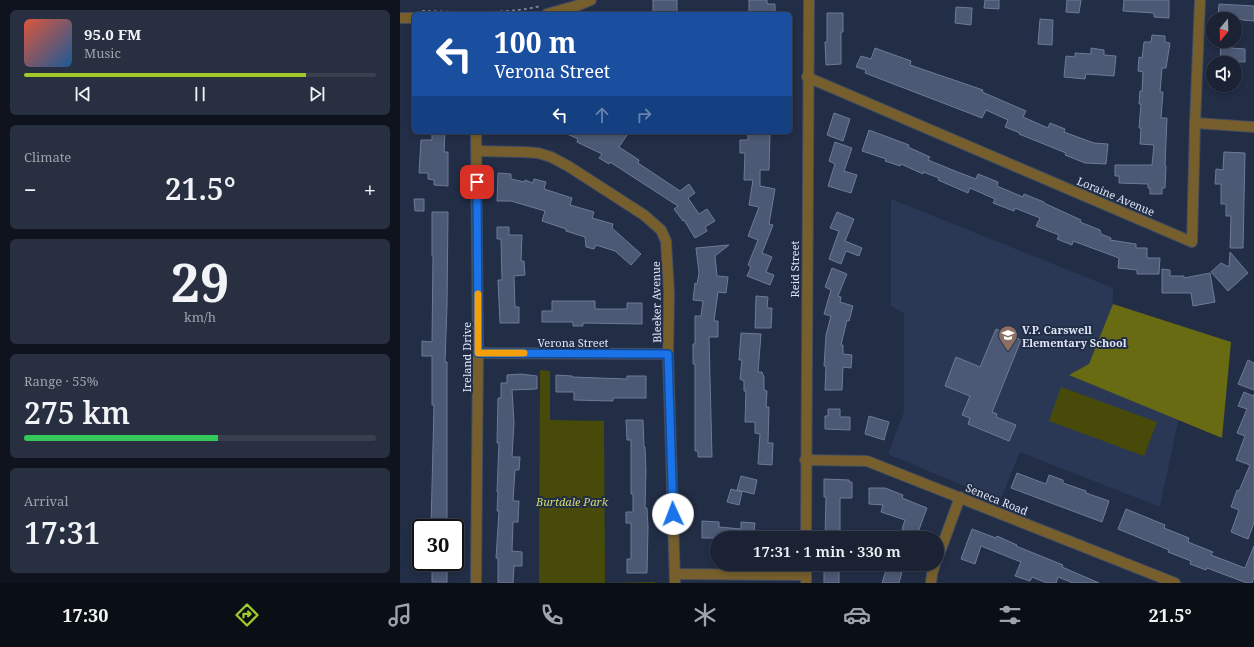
<!DOCTYPE html>
<meta charset="utf-8">
<style>
:root{--surface:#1a2234;--page:#272f40;--text:#f1f3f6;--muted:#9fa4ac;--line:#383f4f;--accent:#a0c92b}
body{margin:0;font-family:"Noto Serif",serif;background:var(--page);color:var(--text);height:100vh;display:flex;flex-direction:column;font-size:15px;white-space:nowrap}
*{box-sizing:border-box;margin:0}
p{font-size:13px;color:var(--muted)}
.icon{flex:none;width:22px;height:22px;fill:none;stroke:currentColor;stroke-width:2;stroke-linecap:round;stroke-linejoin:round}
.map{position:relative;flex:1;overflow:hidden}
.drawer{display:flex;flex-direction:column;gap:10px;padding:10px;background:#0e131d;width:400px}
.drawer>*{flex:none}
.top-card{position:absolute;left:12px;top:12px;width:380px;height:122px;border-radius:6px;box-shadow:0 2px 6px #0003,0 0 0 1px var(--line);background:#1a4fa0;color:#fff;overflow:hidden}
.needle{width:26px;rotate:199deg}
.controls{position:absolute;left:806px;top:12px;display:grid;gap:8px}
.controls a{display:grid;place-items:center;width:36px;height:36px;border-radius:50%;background:var(--surface);box-shadow:0 2px 6px #0003,0 0 0 1px var(--line);font-size:20px}
.speed{position:absolute;left:12px;top:519px;display:flex;gap:8px;font-size:20px;font-weight:700;text-align:center}
.speed>*{display:grid;place-content:center;width:52px;height:52px;border-radius:50%;background:var(--surface);box-shadow:0 2px 6px #0003,0 0 0 1px var(--line);line-height:1}
.speed .limit{border:2px solid #111;border-radius:6px;background:#fff;color:#111}
.pin{position:absolute;display:grid;place-items:center;width:34px;height:34px;color:#fff;margin:-17px;border-radius:8px;box-shadow:0 2px 6px #0006}
.me{position:absolute;width:44px;margin:-22px;rotate:358deg;stroke-linejoin:round;filter:drop-shadow(0 0 3px #0008)}
.turn{display:flex;align-items:center;gap:14px;height:84px;padding:0 16px;font-size:18px}
.turn .icon{width:52px;height:52px;stroke-width:2.5}
.turn b{display:block;font-size:28px;line-height:34px}
.lanes{display:flex;align-items:center;height:38px;padding:0 16px;background:#0003;justify-content:center;gap:20px;direction:ltr}
.lanes .off{opacity:.35}
.big{font-size:30px;font-weight:600;line-height:1.1}
.drawer .widget{flex:1;display:flex;flex-direction:column;justify-content:center;gap:6px;min-width:0;padding:0 14px;border-radius:6px;background:var(--page)}
.drawer .dial{align-items:center;gap:0}
.dial b{font-size:52px;line-height:1}
.song{display:flex;align-items:center;gap:12px}
.cover{width:48px;height:48px;border-radius:6px;background:linear-gradient(135deg,hsl(10 70% 55%),hsl(210 70% 35%))}
.played{height:4px;border-radius:2px;background:linear-gradient(90deg,var(--accent) 80%,var(--line) 80%)}
.keys{display:flex;justify-content:space-around;direction:ltr}
.heat{display:flex;justify-content:space-between;align-items:center;font-size:22px;direction:ltr}
.charge{height:6px;border-radius:3px;background:linear-gradient(90deg,#34c759 55%,var(--line) 0)}
.trip{position:absolute;left:310px;top:531px;width:234px;height:40px;border-radius:20px;background:var(--surface);box-shadow:0 2px 6px #0003,0 0 0 1px var(--line);font-weight:600;line-height:40px;text-align:center}
.tab-bar{display:flex;height:64px;justify-content:space-around;align-items:center;background:#0a0e15;color:var(--muted)}
.tab-bar .icon{width:28px;height:28px}
.tab-bar .active{color:var(--accent)}
.tab-bar b{font-size:18px;color:var(--text)}
main{display:flex;flex:1;min-height:0}
.map>svg:first-child{display:block}
.built{fill:#2a3856}
.green{fill:#484a09}
.forest{fill:#696b12}
.building{fill:#4c5974;stroke:#6d7b98}
.lines{fill:none;stroke-linecap:round;stroke-linejoin:round}
.minor-casing{stroke:#404b62;stroke-width:12}
.path{stroke:#757f94;stroke-width:2;stroke-dasharray:3 3;stroke-linecap:butt}
.minor{stroke:#765f2d;stroke-width:10}
.route-casing{stroke:#114b97;stroke-width:10}
.route{stroke:#1a73e8;stroke-width:7}
.slow{stroke:#f59e0b;stroke-width:7}
.labels{text-anchor:middle;dominant-baseline:central;stroke-width:4;stroke-linejoin:round;paint-order:stroke}
.street-label{font-size:11px;fill:#dee6f7;stroke:#222d46}
.poi-label{font-size:11px;font-weight:bold;fill:#dee6f7;stroke:#222d46;text-anchor:start}
.park-label{font-size:11px;font-style:italic;fill:#d7dd6d;stroke:#222d46}
</style>
<main>
<section class="drawer">
<div class="widget">
<div class="song"><i class="cover"></i><div><b>95.0 FM</b><p>Music</p></div></div>
<div class="played"></div>
<div class="keys"><svg class="icon" aria-label="previous" viewBox="0 0 24 24"><path d="M18 5L8 12l10 7zM5 5v14"/></svg><svg class="icon" aria-label="pause" viewBox="0 0 24 24"><path d="M8 5v14M16 5v14"/></svg><svg class="icon" aria-label="next" viewBox="0 0 24 24"><path d="M6 5l10 7-10 7zM19 5v14"/></svg></div>
</div>
<div class="widget"><p>Climate</p>
<div class="heat"><a>−</a><b class="big">21.5°</b><a>+</a></div>
</div>
<div class="widget dial"><b>29</b><p>km/h</p></div>
<div class="widget"><p>Range · 55%</p><b class="big">275 km</b><div class="charge"></div></div>
<div class="widget"><p>Arrival</p><b class="big">17:31</b></div>
</section>
<div class="map">
<svg width="854" height="583" viewBox="0 0 854 583">
<rect width="100%" height="100%" fill="#222d46"/>
<path class="built" d="M491,199L713,288L711,391L779,417L760,507L620,452L600,501L488,454L504,412V313L491,306Z"/>
<g class="green">
<path d="M140,370L150,371V420L204,421L205,583L255,582V583H139Z"/>
<path d="M661,387L757,422L744,456L649,421Z"/>
</g>
<path class="forest" d="M713,304L831,342L822,438L669,375L689,364Z"/>
<g class="building">
<path d="M253,0H277V14L253,13Z"/>
<path d="M349,0H367V4H375V13H349Z"/>
<path d="M585,0H599V9L584,8Z"/>
<path d="M667,0H681L679,13L666,12Z"/>
<path d="M724,0H769V18L754,17V13L723,11Z"/>
<path d="M819,4L854,6V21L842,20V19H818Z"/>
<path d="M556,7L572,8L571,25L555,23Z"/>
<path d="M427,13H443V32H441V64L426,65L425,42H427Z"/>
<path d="M640,19L653,20L652,45L638,44Z"/>
<path d="M752,35L765,36V42L770,43L766,68H762L760,92H763L761,118H767L765,166H766L765,188H762V194H750V188H748V184L719,183V176H715V165H752L754,145L740,144L741,128H739L741,104H739L740,91H742L743,72L738,71L739,57L742,58L744,42H751Z"/>
<path d="M821,42L831,43V48L845,49V62L820,61Z"/>
<path d="M475,48L511,61L510,65L583,90L582,92L626,111L623,117L648,128L650,123L665,129L664,132L694,143L708,144L706,164L685,163L665,155L666,153L619,134L620,133L605,127L608,120L586,110L582,118L465,73L466,70L456,67L461,56L471,59Z"/>
<path d="M691,48L704,50V55L716,56L714,76L686,74L685,79L664,77L666,56L675,57V53L691,54Z"/>
<path d="M434,113L450,119L443,141L427,135Z"/>
<path d="M469,130L509,145L508,147L530,157L528,160L555,171L576,179L578,174L598,182L597,186L623,197L624,194L644,202V203L681,220L680,222L700,230L701,234L711,238L710,240L736,244V248H747V258H760L759,274H737V270L718,268L719,258L673,241L672,245L657,239L659,235L636,226L640,218L615,208L614,211L593,203L595,199L570,188L568,193L538,180L539,178L523,172V174L501,164L500,166L485,161L486,159L462,151Z"/>
<path d="M32,132H45L44,152H48V186L34,185V180L28,179V173H19L21,140H32Z"/>
<path d="M163,132H221L227,135L219,147L239,160L238,163L280,191L289,184L295,193L288,198L299,214L307,209L315,221L305,227L307,231L295,238L284,220L283,221L274,209L278,206L210,162L209,164L199,158L202,154L177,142L178,139Z"/>
<path d="M348,132H370L369,170H360V186L375,189L369,224L373,225L362,253L372,257L366,272L374,275L370,285L347,276L351,267L348,265L358,240L348,236L359,207L349,205L353,180H344L345,153H340V140H348Z"/>
<path d="M435,142L452,148L444,171L457,175L451,193L428,186L435,164L429,161Z"/>
<path d="M824,152L845,153L843,248H830L831,216H826V204H821V184H815L816,169L823,170Z"/>
<path d="M98,173L111,174V179L125,182V180L133,183L134,179L146,182L144,189L172,198L170,205L194,212L192,218L213,224L212,228L241,254L231,265L215,251L196,245L194,249L186,247L185,237L166,231V229L142,221L145,211L111,201H97Z"/>
<path d="M14,199H24V211H15Z"/>
<path d="M32,212H48L47,306L45,362H47V528H31L34,405H32V356H22V341L32,342L33,256H32Z"/>
<path d="M437,212L454,219L445,241L462,248L459,256L446,251L441,264L429,259L439,231L430,228Z"/>
<path d="M97,227H109V235H122L121,261H124L125,275L114,276L115,307H119V323H100L98,280H102L101,239H97Z"/>
<path d="M329,245L315,256L317,276L328,277L326,293L318,292L314,321H318V337H309L312,457H298V451H295V364H293V344H295V316H301L303,301L293,300L295,283L297,284L299,273L296,248Z"/>
<path d="M830,252L848,273L828,291L811,272L821,263L829,267Z"/>
<path d="M432,268L447,274L438,296L441,297L440,302L453,306L449,321L447,320L441,345H443V354L452,355L451,368L443,367L442,390H425L426,366H424L426,335L431,316L424,314L431,290L425,287Z"/>
<path d="M762,269L770,270V276H784V278L810,273L815,302L793,306L791,293H762Z"/>
<path d="M356,296L368,297L367,308H372L371,328H355Z"/>
<path d="M152,301H195V309H227V303H242V324L183,323V326H173V322H142V311H152Z"/>
<path d="M596,329L621,340L592,412L597,414L596,417L616,425L609,441L568,424L570,418L562,415L570,396L545,386L556,357L580,367Z"/>
<path d="M341,333L361,334L358,372H362L364,377V390L367,391L366,407H369L368,443H373L372,465L358,464L360,434L355,433V422H345L346,391H344V381L340,379L342,360H339Z"/>
<path d="M848,360L854,363V390L838,384Z"/>
<path d="M121,374L137,376V389L112,390L114,423L112,457H120L119,470H115L113,501H119L118,522H113L112,551L122,552V566H114L113,583H98V558H96L99,511H97L98,492H97L99,443H97L98,398H101V383H107V375Z"/>
<path d="M156,375L172,376V377L227,379V376H246V398H213V401L174,400V392H156Z"/>
<path d="M844,392L853,396L854,394V523L848,539L831,532L839,510L831,507L837,490L839,491L850,465L836,460L845,436L837,433L847,409L838,406Z"/>
<path d="M428,409H440V417H450V430L425,429V416H428Z"/>
<path d="M469,416L489,422L484,440L465,434Z"/>
<path d="M226,420H243L244,447H245L246,471L245,508H247L248,527L247,573H227V559H231V523H226V512H233V494H231V440H227Z"/>
<path d="M617,473L646,484L649,475L663,480V483L686,491V493L709,501L702,522L611,488Z"/>
<path d="M341,476L357,480L354,494L337,490Z"/>
<path d="M424,479L449,480V482H452V498H440V538H425L426,497H424Z"/>
<path d="M469,488H485L503,495L502,498L527,508L517,535L502,529L505,520L481,512L483,505L469,504Z"/>
<path d="M331,489L342,492L339,505L327,502Z"/>
<path d="M726,509L765,525L764,528L789,538L788,542L813,552L811,555L845,568L854,546V577L852,583H847L807,568L806,570L790,564L791,561L768,552L769,550L718,529Z"/>
<path d="M302,521L319,522V527L341,529V522L355,523L354,532H348L347,538H302Z"/>
<path d="M572,529L596,538L597,536L617,545L616,546L663,565L662,567L699,583H673L658,577L656,583H647L632,577L630,581L615,576L621,562L581,546L575,564L561,559Z"/>
<rect x="32" y="562" width="15" height="20"/>
<rect x="424" y="564" width="15" height="19"/>
<path d="M488,564H504L499,583H482Z"/>
</g>
<g class="lines">
<g class="minor-casing">
<g id="minor">
<path d="M147,14L179,5L191,0"/>
<path d="M0,18H14"/>
<path d="M407,77L792,242L795,123L800,0"/>
<path d="M795,123L854,127"/>
<path d="M77,151L124,152L138,153L151,157L168,166L244,215L261,230L266,241L269,293L268,354L275,583"/>
<path d="M78,353L268,354"/>
<path d="M405,460L467,461L775,583"/>
<path d="M406,538L409,0"/>
<path d="M537,560L560,497"/>
<path d="M275,574L406,575"/>
<path d="M76,583L78,353L76,132"/>
<path d="M406,583V564"/>
<path d="M531,583L532,574L535,564"/>
</g>
</g>
<path class="path" d="M22,11C61,12 102,15 141,6"/>
<use href="#minor" class="minor"/>
</g>
<g class="lines">
<g class="route-casing">
<path id="route" d="M77,182L78,353L268,354L273,514"/>
</g>
<use href="#route" class="route"/>
<path class="slow" d="M78,294V353H124"/>
</g>
<defs>
<g id="school-pin" transform="scale(1)"><path d="M0 17L-7.5 6A9.5 9.5 0 1 1 7.5 6Z" fill="#8d6e63" stroke="#222d46"/><path d="M0-5L7-2L0 1L-7-2ZM-4 1L0 2.5L4 1V4Q0 6-4 4Z" fill="#fff"/></g>
</defs>
<g fill-rule="evenodd">
<use href="#school-pin" x="608" y="335"/>
</g>
<g class="labels">
<g class="street-label">
<text transform="translate(716 196) rotate(23)">Loraine Avenue</text>
<text transform="translate(394 269) rotate(-90)">Reid Street</text>
<text transform="translate(256 302) rotate(-91)">Bleeker Avenue</text>
<text x="173" y="342">Verona Street</text>
<text transform="translate(66 357) rotate(-90)">Ireland Drive</text>
<text transform="translate(597 499) rotate(22)">Seneca Road</text>
</g>
<g class="poi-label">
<text x="622" y="329">V.P. Carswell<tspan x="622" dy="13">Elementary School</tspan></text>
</g>
<g class="park-label">
<text x="172" y="501">Burtdale Park</text>
</g>
</g>
</svg>
<div class="controls">
<a><svg class="needle" viewBox="-14 -14 28 28"><path d="M0-13l5 13h-10z" fill="#e53935"/><path d="M0 13l5-13h-10z" fill="#9fa4ac"/></svg></a>
<a><svg class="icon" aria-label="sound" viewBox="0 0 24 24"><path d="M4 9h4l5-4v14l-5-4H4zM17 9q2 3 0 6"/></svg></a>
</div>
<div class="speed"><div class="limit">30</div></div>
<div class="pin" style="left:77px;top:182px;background:#d93025"><svg class="icon" aria-label="arrive" viewBox="0 0 24 24"><path d="M6 21V4h12l-3 4 3 4H6"/></svg></div>
<svg class="me" style="left:273px;top:514px" viewBox="-20 -20 40 40"><circle r="19" fill="#fff"/><path d="M0-13L10 11 0 6-10 11z" fill="#1a73e8"/></svg>
<div class="trip">17:31 · 1 min · 330 m</div>
<div class="top-card">
<div class="turn"><svg class="icon" aria-label="left" viewBox="0 0 24 24"><path d="M17 20v-9H6M10 6l-5 5 5 5"/></svg><div><b>100 m</b>Verona Street</div></div>
<div class="lanes"><svg class="icon" aria-label="left" viewBox="0 0 24 24"><path d="M17 20v-9H6M10 6l-5 5 5 5"/></svg><svg class="icon off" aria-label="ahead" viewBox="0 0 24 24"><path d="M12 20V5M6 11l6-6 6 6"/></svg><svg class="icon off" aria-label="right" viewBox="0 0 24 24"><path d="M7 20v-9h11M14 6l5 5-5 5"/></svg></div>
</div>
</div>
</main>
<nav class="tab-bar">
<b>17:30</b>
<svg class="icon active" aria-label="directions" viewBox="0 0 24 24"><path d="M12 3l9 9-9 9-9-9zM9 14v-3h6M13 9l2 2-2 2"/></svg>
<svg class="icon" aria-label="music" viewBox="0 0 24 24"><path d="M9 18V5l10-2v13"/><circle cx="6" cy="18" r="3"/><circle cx="16" cy="16" r="3"/></svg>
<svg class="icon" aria-label="phone" viewBox="0 0 24 24"><path d="M5 4h4l2 5-3 2q2 4 5 5l2-3 5 2v4C11 20 4 13 5 4z"/></svg>
<svg class="icon" aria-label="climate" viewBox="0 0 24 24"><path d="M12 3v18M4 7l16 10M4 17L20 7"/></svg>
<svg class="icon" aria-label="car" viewBox="0 0 24 24"><path d="M5 17H2v-5l4-1 3-4h7l3 4 3 1v5h-3M9 17h6M6 11h13"/><circle cx="7" cy="17" r="2"/><circle cx="17" cy="17" r="2"/></svg>
<svg class="icon" aria-label="filters" viewBox="0 0 24 24"><path d="M4 7h16M4 17h16"/><circle cx="9" cy="7" r="2"/><circle cx="15" cy="17" r="2"/></svg>
<b>21.5°</b>
</nav>
